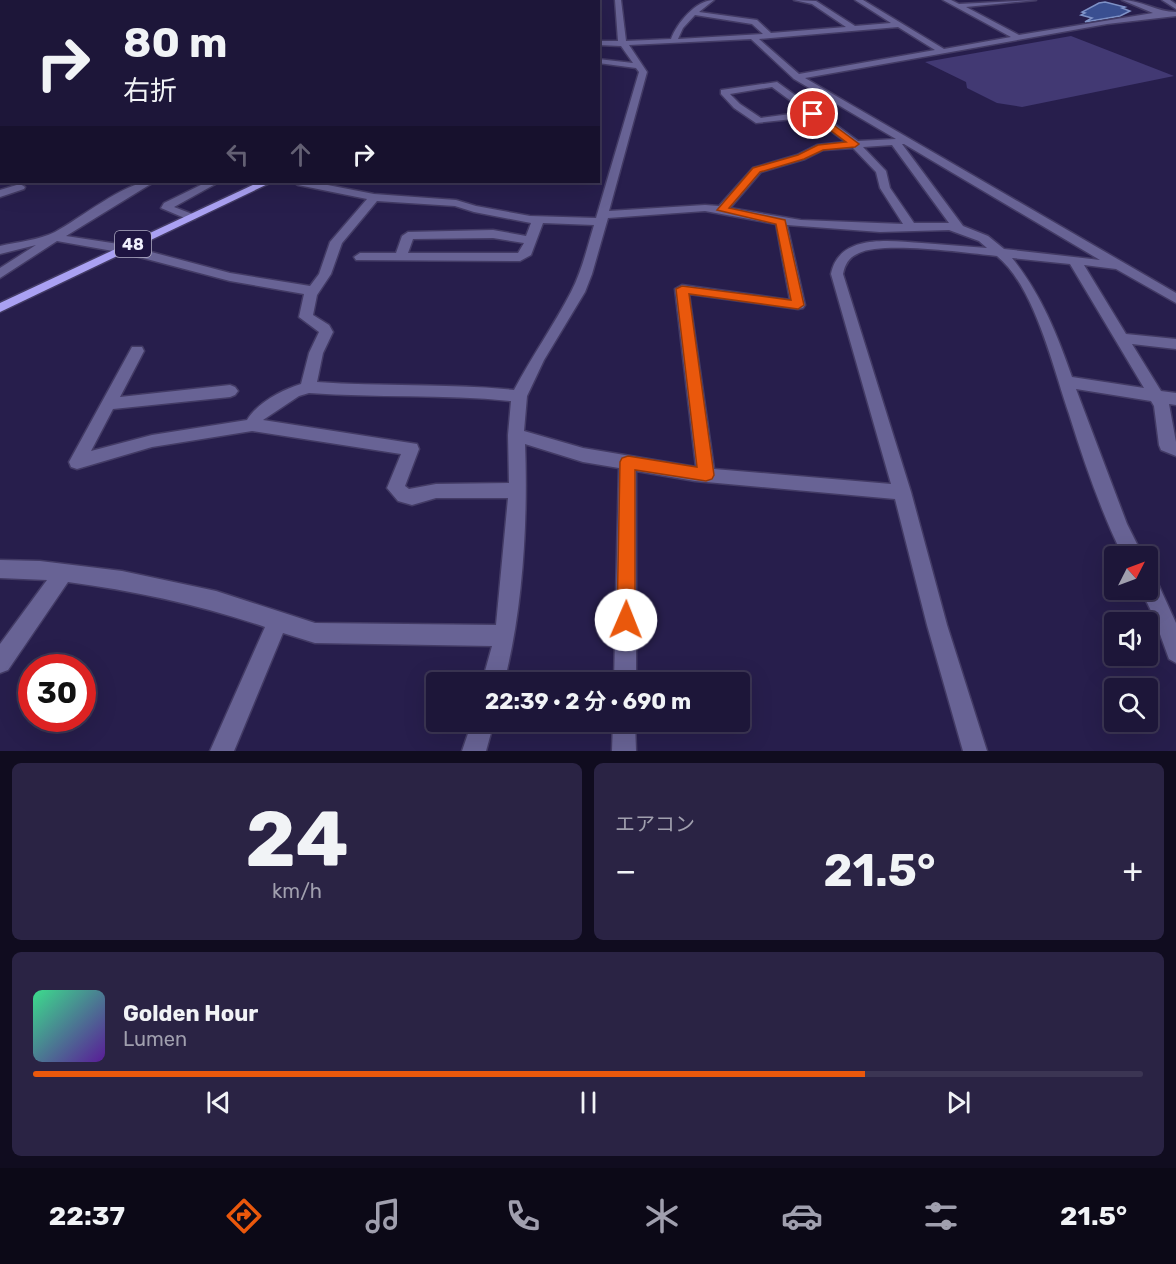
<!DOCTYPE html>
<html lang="ja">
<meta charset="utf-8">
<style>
:root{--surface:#1d1639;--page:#2a2344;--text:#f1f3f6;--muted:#a09fae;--line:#3b3553;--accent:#ea580c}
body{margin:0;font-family:Rubik,"Noto Sans JP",sans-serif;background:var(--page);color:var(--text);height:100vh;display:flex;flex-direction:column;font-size:22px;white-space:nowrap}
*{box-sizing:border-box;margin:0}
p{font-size:20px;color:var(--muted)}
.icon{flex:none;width:33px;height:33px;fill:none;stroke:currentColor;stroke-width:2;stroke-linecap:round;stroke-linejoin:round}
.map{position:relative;height:751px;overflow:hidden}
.panel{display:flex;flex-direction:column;gap:12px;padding:12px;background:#100c1f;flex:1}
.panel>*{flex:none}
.hud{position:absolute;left:0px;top:0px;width:600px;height:183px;box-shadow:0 6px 24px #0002,0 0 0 2px var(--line);background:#1d1639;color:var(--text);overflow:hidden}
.needle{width:39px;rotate:48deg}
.controls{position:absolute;left:1104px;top:546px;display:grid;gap:12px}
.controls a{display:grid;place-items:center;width:54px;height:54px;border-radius:6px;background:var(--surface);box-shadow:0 6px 24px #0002,0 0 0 2px var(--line);font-size:30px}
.speed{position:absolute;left:18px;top:654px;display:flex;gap:12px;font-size:30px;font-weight:700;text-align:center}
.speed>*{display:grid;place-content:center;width:78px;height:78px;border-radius:50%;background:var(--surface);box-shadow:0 6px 24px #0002,0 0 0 2px var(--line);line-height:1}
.speed .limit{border:9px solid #d22;background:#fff;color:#111}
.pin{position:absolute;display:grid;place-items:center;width:51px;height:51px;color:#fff;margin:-26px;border:3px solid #fff;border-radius:50%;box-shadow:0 2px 6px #0007}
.me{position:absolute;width:66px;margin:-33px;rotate:1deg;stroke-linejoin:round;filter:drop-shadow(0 0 4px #0008)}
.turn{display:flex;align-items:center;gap:21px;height:126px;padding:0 24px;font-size:27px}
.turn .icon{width:78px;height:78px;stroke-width:2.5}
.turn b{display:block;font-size:42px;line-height:51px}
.lanes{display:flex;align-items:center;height:57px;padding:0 24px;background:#0003;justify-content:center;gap:30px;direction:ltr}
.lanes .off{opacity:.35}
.big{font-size:45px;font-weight:700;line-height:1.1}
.panel .widget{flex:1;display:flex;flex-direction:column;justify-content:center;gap:9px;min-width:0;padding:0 21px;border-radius:9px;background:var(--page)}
.panel .dial{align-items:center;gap:0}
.dial b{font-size:78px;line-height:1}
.song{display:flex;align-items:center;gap:18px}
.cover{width:72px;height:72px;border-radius:9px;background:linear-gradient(135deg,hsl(150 70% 55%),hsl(270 70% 35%))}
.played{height:6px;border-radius:3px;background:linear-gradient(90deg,var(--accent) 75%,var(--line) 75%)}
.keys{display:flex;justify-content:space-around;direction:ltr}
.heat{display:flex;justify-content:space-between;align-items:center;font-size:33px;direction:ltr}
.panel .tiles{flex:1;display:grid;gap:12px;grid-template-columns:1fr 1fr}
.widget:last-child{grid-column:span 2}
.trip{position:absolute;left:426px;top:672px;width:324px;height:60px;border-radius:6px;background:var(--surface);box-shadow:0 6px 24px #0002,0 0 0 2px var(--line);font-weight:700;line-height:60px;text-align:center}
.dock{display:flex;height:96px;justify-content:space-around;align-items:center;background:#0c0917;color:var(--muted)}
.dock .icon{width:42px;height:42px}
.dock .current{color:var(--accent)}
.dock b{font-size:27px;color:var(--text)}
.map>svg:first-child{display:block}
.green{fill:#423973}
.building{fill:#3a4f91;stroke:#7e91c6;stroke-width:1.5}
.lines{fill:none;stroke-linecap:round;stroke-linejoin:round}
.minor-casing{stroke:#433b65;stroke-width:3}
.major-casing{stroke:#433b65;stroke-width:3}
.minor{fill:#686395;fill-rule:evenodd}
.major{fill:#aaa1f3;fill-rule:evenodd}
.route{fill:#ea580c;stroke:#983908;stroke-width:1.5}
.labels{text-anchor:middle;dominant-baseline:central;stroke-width:4.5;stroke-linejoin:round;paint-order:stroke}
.shield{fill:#1e1441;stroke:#b1aec4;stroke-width:1.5}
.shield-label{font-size:16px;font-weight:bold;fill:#f0f0fc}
</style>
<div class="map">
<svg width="1176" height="751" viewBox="0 0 1176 751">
<rect width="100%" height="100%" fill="#271e4c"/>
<path class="green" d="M1071,36L1174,76L1022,107L997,103L967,88L966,82L925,62Z"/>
<path class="building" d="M1105,2L1125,7L1122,8L1130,11L1120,16L1085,22L1092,18L1081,15L1085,13L1082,12L1099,3Z"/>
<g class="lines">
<g class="minor-casing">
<g id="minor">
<path d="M363,0H370L361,2Z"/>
<rect x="474" y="0" width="6" height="2"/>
<rect x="537" y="0" width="6" height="2"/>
<path d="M615,0H621L626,41L671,39C677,23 696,0 714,0L699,12L757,20L771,33L846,27L812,4L794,0L816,1L855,26L891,23L855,0H863L944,49L1011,37L943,0H951L959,4L1036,0L966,7L1019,35L1153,13L1122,0C1141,0 1157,12 1176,12V16L1107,24L805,78L1176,293V303L1116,269L1084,265L1126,334L1176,339V349L1132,344L1161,391L1176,393V405L1169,404L1176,442V456L1161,450L1159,445L1154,406L1151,401L1076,389L1127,524L1143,556H1123C1101,512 1084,462 1069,414C1053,368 1035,287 997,256C967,253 883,241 859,253C849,257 845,264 843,274L911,492L947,625L987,751H963L927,625L895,499L695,481L636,471V682H614L619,468L583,462L525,444C528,519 523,610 504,682H482L492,646L315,643L283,633L234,751H210L265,627C200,605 135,591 68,582L8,670L0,673V644L47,580L0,578V560L40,561L122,571L216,591L315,623L496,625L508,498H436L412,505L398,501L387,488L401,454L252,431L152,447L77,469L71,467L69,462L132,347H142L144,351L120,397L230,385L235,387L238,391L235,395L230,397L113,409L91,451L152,435L247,420C258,402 282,390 301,384L309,353L319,332L299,317L304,294L230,281L124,253L57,241L0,278V268L36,245L0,254V246C17,242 39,240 55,232C80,219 128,179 154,182L66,236L125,245L230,273L310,286L319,274L330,242L367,199L298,185L293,182H312L374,194L456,200L476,206L530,216L596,218L639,72L636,68L598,63V59L633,63L621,46L598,45V41H618ZM695,15L752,24L763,34L678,39L683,28ZM898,27L935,50L799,74L759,39ZM751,39L794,79L896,139L858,141L777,82L721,90V94L734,108L756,123L812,117L846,142L817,145L797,155L753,168L719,206L705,205L609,211L647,72L629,45ZM772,87L806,112L761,118L740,104L730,94ZM902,144H904L1100,260L1004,249L988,236L963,226ZM892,145L949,223H914L890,188L886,171L863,147ZM853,148L876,172L880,188L903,224L801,220L730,208L761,172L805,159L823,150ZM377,201L455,206L474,212L531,223L526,236L493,230L408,232L402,236L396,253H360L354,257L356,260L520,261L531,255L543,223L594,225C587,248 582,271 571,292C554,325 532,356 514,390C449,383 383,387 317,382L323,353L333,332L329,325L313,315L317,295L331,274L342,243ZM705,211L776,224L790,300L682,285L675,289L696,467L583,448L524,431L527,396L544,360L585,292L592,274L608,218ZM787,225L880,232L949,230L979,241L987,248C965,246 944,245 922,243C890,241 839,233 831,274L891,484L714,469L689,294L798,309L803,308L805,305ZM493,238L524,243L518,253H408L413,239ZM1012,258L1070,264L1144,388L1072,377C1057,334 1041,294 1012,258ZM309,393C376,398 444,394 511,401L508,435L509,483L436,484L409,489L405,486L419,449L417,444L263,420L299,396Z"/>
<path d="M1162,0H1170L1176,4V9Z"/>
<rect x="0" y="152" width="2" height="6"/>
<rect x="0" y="175" width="2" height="6"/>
<path d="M207,182H219L174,207L195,215V219H187L161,208L164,203Z"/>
<path d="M20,184L25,187L24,189L0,197V190Z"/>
<path d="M1148,575L1155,577L1176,623V663L1169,659L1153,615L1141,590H1148Z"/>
<path d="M472,722H494L486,751H462Z"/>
<path d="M613,722H635L636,751H612Z"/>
</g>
</g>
<g class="major-casing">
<g id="major">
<rect x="565" y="0" width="6" height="2"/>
<path d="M259,182H272L0,312V303Z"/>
</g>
</g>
<use href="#minor" class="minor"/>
<use href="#major" class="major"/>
</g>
<path class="route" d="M810,112H816L859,144L855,147L823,150L804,159L760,172L729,208L785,220L804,305L798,309L689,294L714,475L712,479L706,481L635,470V620L633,627L626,629L620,627L617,620L620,462L622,458L628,456L697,467L676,289L682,286L791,300L776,224L717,210L753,168L798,155L818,145L846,142L810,115Z"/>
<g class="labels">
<rect class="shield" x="115" y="231" width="36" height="26" rx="4.5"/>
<g class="shield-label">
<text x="133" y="244">48</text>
</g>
</g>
</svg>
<div class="controls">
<a><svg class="needle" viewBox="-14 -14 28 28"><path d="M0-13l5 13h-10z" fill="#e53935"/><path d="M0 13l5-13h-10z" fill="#a09fae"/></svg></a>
<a><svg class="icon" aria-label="sound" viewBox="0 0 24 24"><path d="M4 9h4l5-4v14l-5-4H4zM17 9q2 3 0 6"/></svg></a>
<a><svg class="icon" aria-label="search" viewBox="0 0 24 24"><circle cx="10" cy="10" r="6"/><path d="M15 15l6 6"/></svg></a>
</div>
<div class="speed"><div class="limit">30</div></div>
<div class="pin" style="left:813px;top:114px;background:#d93025"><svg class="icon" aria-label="arrive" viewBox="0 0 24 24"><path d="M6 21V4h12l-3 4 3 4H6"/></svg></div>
<svg class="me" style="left:626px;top:620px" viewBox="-20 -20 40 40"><circle r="19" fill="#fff"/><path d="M0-13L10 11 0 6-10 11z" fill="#ea580c"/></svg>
<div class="trip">22:39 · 2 分 · 690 m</div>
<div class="hud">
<div class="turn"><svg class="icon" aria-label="right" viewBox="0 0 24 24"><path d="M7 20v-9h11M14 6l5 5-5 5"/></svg><div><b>80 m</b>右折</div></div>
<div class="lanes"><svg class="icon off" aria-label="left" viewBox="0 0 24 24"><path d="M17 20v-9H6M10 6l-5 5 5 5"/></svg><svg class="icon off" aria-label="ahead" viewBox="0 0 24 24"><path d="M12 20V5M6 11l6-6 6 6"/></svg><svg class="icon" aria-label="right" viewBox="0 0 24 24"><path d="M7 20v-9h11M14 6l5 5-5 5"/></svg></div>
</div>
</div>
<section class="panel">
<div class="tiles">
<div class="widget dial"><b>24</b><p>km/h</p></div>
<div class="widget"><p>エアコン</p>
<div class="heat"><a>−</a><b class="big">21.5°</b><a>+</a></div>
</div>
<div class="widget">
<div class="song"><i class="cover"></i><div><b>Golden Hour</b><p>Lumen</p></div></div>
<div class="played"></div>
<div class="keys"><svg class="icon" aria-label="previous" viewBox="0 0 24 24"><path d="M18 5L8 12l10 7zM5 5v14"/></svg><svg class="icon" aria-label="pause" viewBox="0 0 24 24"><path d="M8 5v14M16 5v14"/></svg><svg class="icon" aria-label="next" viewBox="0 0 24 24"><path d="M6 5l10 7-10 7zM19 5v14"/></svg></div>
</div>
</div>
</section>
<nav class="dock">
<b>22:37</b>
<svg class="icon current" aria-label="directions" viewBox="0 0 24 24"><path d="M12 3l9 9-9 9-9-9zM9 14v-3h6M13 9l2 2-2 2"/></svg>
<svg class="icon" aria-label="music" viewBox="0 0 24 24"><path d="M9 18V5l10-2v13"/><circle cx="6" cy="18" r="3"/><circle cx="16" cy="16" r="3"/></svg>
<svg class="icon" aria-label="phone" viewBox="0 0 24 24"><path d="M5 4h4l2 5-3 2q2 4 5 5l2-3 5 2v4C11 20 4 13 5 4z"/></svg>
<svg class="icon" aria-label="climate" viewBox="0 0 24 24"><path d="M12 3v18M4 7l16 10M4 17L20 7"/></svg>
<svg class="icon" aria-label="car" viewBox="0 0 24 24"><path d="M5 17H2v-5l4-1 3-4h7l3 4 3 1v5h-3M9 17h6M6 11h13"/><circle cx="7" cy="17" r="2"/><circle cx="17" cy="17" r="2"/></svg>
<svg class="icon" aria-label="filters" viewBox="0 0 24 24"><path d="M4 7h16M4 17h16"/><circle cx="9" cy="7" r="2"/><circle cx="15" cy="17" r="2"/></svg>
<b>21.5°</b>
</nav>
